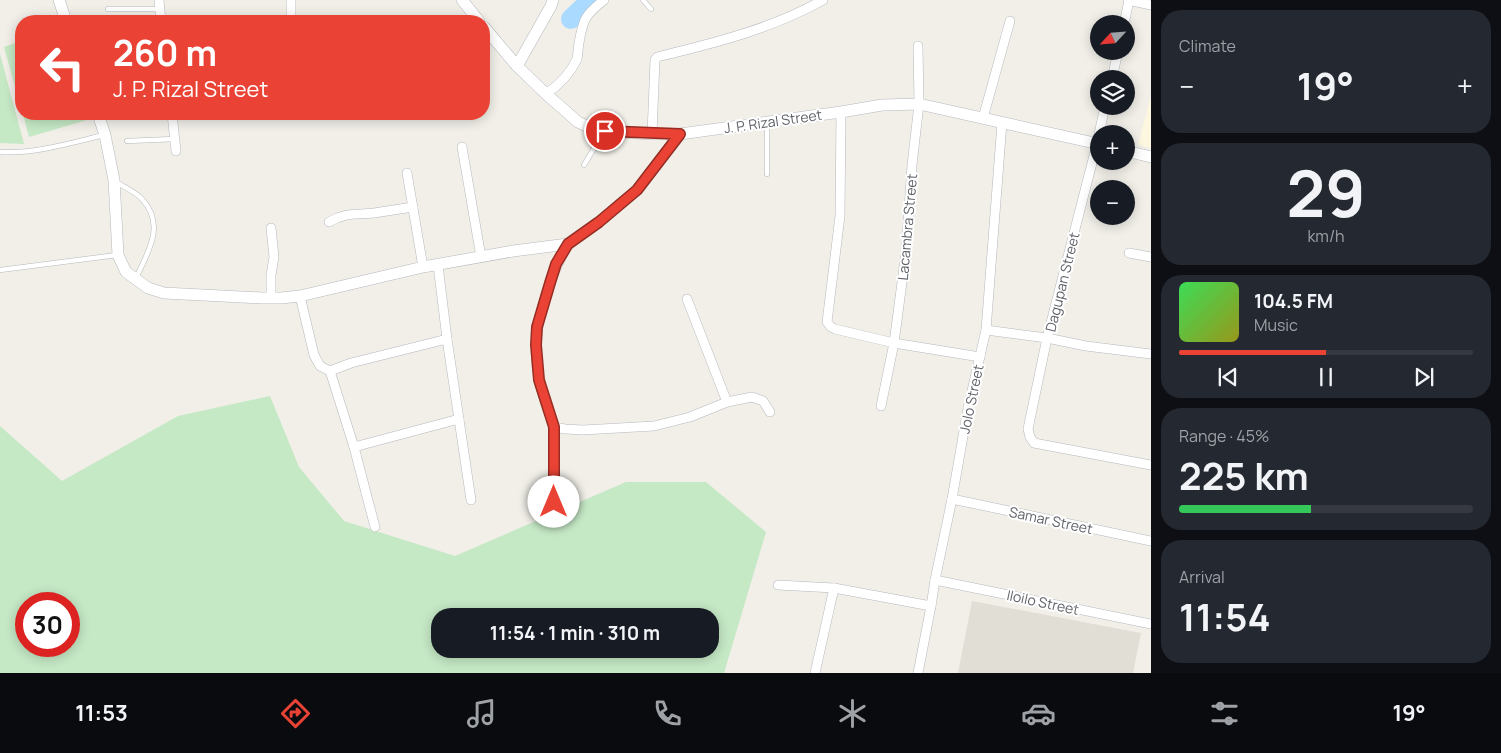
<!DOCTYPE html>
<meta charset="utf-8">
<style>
:root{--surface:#171b24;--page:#242831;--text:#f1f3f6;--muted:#9ea1a6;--line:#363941;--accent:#ea4335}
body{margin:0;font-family:Manrope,sans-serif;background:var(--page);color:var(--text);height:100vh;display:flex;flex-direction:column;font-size:19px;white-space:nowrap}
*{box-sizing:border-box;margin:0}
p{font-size:16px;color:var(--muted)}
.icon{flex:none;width:28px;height:28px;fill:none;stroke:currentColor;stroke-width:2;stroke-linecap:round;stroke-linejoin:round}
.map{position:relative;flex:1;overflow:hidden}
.details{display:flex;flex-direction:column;gap:10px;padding:10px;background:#0d0f14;width:350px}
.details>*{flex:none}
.top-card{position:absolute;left:15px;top:15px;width:475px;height:105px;border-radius:20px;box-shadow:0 2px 12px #0003;background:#ea4335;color:#fff;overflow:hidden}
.needle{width:32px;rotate:244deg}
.tools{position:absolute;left:1090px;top:15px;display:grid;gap:10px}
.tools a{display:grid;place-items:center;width:45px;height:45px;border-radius:50%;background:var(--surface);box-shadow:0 2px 12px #0003;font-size:25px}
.speed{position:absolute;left:15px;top:592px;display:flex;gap:10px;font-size:25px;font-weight:700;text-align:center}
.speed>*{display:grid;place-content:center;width:65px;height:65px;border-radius:50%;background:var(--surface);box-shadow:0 2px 12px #0003;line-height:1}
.speed .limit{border:8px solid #d22;background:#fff;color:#111}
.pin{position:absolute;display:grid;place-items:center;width:42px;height:42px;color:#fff;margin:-21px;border:2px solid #fff;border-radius:50%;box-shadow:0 1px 5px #0007}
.me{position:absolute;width:55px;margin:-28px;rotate:0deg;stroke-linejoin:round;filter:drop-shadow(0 0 4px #0008)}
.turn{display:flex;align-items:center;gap:18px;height:105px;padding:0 15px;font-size:22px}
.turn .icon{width:65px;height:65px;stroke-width:2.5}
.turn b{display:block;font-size:35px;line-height:42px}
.big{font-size:38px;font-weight:700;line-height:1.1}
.details .widget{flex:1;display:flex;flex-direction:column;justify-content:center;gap:8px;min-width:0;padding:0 18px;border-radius:20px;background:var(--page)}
.details .dial{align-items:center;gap:0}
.dial b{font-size:65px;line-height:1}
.song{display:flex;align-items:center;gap:15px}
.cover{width:60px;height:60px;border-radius:8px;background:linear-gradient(135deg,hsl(130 70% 55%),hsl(60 70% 35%))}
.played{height:5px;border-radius:2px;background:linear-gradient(90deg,var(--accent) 50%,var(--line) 50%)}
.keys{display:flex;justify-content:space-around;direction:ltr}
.heat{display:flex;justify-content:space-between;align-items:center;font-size:28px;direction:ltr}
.charge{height:8px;border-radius:4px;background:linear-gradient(90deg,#34c759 45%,var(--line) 0)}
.trip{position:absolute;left:431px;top:608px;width:288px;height:50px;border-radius:20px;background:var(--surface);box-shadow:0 2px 12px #0003;font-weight:700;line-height:50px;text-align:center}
.tab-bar{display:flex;height:80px;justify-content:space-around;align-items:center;background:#090b0e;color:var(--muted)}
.tab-bar .icon{width:35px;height:35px}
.tab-bar .selected{color:var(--accent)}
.tab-bar b{font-size:22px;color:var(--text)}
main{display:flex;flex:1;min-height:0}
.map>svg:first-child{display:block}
.commercial{fill:#fef7e0}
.education{fill:#e1ded6}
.green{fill:#c5e8c5;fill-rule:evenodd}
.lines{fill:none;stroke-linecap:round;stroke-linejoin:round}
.river{stroke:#aadaff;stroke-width:20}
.service-casing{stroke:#b5b8bc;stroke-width:5.5}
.minor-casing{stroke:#b5b8bc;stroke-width:10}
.tertiary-casing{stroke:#b5b8bc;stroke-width:12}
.service{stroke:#fff;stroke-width:4.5}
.minor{stroke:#fff;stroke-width:9}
.tertiary{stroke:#fff;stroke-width:11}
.route-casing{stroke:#982c22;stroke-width:12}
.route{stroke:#ea4335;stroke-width:9}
.labels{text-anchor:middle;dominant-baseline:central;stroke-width:4;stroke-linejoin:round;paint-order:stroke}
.street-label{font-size:14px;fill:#5f6368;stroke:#fff}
</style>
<main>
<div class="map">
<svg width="1151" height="673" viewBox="0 0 1151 673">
<rect width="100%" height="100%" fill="#f1efe8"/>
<path class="commercial" d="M1151,96V148L1138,145Z"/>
<path class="education" d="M972,601L1141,633L1133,673H958Z"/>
<g class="green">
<path d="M21,41V108L4,47Z"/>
<path d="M0,54L24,144L0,143Z"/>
<path d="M23,114H85L87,120L29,137Z"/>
<path d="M270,396L299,467L344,521L455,556L626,482H706L766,532L724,673H0V426L62,481L178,416ZM26,604H69V646H26ZM440,616H710V649H440Z"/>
</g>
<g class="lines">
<path class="river" d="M571,19L591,0"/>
<g class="service-casing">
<g id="service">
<path d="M643,0L651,9"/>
<path d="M108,9H159"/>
<path d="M767,124V174"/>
<path d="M127,141L175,139"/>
<path d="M0,152C35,154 70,143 104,135"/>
<path d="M584,165L604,132"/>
<path d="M116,182C124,187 136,192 142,199C166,225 148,252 136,278"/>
<path d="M0,270L117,255"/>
</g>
</g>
<g class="minor-casing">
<g id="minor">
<path d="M159,0L161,21"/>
<path d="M291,0V21"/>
<path d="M1128,0L1151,5"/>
<path d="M1124,24L1129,0"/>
<path d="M1112,79L1118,51"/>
<path d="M546,94C559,85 570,74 577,59C578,54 578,48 579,43C583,19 585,15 604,0"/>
<path d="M841,112L840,216L827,322L831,327L835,329L894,343L980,357"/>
<path d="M172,114L176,151"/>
<path d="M983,118L1010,21"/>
<path d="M652,134L655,60L657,57C715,43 771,29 823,0"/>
<path d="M1099,134L1105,106"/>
<path d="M1099,136L1047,338L1028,429L1030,437L1034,443L1151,465"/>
<path d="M462,147L481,257"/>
<path d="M407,173L423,267"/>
<path d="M329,222C346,212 356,215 374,213C387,211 400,209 413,207"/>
<path d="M271,228L274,257L271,275V298"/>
<path d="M568,244C546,285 529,333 539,380C542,396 549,412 554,427L565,429L583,430L654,426L690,417L727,402L752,397L763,401L770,412"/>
<path d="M1129,253L1151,257"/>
<path d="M438,265L447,339L471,500"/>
<path d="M300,296L314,355L320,366L330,371L354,447L375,527"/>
<path d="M687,299L727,402"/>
<path d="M986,330L1047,338L1086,346L1151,354"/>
<path d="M330,371L351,363L447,339"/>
<path d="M881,406L894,343L906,252L912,165L919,104L918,46"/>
<path d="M554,427V502"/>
<path d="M354,447L459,419"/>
<path d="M952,499L1151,541"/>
<path d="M935,580L1151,624"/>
<path d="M778,585L834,588L931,606"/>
<path d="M815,673L834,588"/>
<path d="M918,673L931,606L935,580L952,499L968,408L986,330L1002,123"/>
</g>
</g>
<g class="tertiary-casing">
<g id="tertiary">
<path d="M59,0L66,21"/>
<path d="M462,0L479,21"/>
<path d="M484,27L517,66L546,94L578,122L591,128L605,131L652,134H680L841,112L882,105L919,104L1099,144"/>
<path d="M517,66L551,6L553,0"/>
<path d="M98,114L105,135L114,180L118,255L126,272L148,288L164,293L262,298H281L300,296L423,267L513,251L568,244L599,222L637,190L680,134"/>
<path d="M1126,151L1151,157"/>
</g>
</g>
<use href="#service" class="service"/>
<use href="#minor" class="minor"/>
<use href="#tertiary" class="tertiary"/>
</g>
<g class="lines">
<g class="route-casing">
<path id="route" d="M554,502V427L539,380L536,345L537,327L550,283L556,264L568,244L599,222L637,190L680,134L605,131"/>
</g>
<use href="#route" class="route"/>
</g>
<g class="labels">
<g class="street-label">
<text transform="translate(773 121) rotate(-8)">J. P. Rizal Street</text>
<text transform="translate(907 227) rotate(-85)">Lacambra Street</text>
<text transform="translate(1062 282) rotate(-76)">Dagupan Street</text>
<text transform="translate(971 399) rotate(-78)">Jolo Street</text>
<text transform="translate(1051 520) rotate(12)">Samar Street</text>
<text transform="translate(1043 602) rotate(12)">Iloilo Street</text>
</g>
</g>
</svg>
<div class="tools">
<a><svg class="needle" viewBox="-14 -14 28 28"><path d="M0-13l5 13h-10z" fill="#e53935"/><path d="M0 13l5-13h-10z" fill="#9ea1a6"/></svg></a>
<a><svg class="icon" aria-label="layers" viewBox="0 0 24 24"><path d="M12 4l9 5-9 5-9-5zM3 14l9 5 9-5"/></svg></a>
<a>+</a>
<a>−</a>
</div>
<div class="speed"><div class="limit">30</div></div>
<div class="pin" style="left:605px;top:131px;background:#d93025"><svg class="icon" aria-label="arrive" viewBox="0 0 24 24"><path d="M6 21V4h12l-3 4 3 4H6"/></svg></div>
<svg class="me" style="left:554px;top:502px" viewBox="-20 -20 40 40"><circle r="19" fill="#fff"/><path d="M0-13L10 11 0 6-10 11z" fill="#ea4335"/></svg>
<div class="trip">11:54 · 1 min · 310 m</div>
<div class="top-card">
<div class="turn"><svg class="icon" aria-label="left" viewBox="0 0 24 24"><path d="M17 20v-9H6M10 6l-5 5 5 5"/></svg><div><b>260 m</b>J. P. Rizal Street</div></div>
</div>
</div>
<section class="details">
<div class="widget"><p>Climate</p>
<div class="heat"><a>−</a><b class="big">19°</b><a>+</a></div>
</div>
<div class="widget dial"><b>29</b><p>km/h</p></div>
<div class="widget">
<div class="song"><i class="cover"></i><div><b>104.5 FM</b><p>Music</p></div></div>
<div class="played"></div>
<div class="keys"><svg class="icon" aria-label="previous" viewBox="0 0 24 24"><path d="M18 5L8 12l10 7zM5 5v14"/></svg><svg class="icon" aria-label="pause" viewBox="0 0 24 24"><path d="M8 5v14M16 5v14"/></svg><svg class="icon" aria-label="next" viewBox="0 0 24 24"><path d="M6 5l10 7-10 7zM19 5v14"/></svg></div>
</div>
<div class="widget"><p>Range · 45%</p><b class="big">225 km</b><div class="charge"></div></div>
<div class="widget"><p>Arrival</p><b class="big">11:54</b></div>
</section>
</main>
<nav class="tab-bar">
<b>11:53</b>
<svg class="icon selected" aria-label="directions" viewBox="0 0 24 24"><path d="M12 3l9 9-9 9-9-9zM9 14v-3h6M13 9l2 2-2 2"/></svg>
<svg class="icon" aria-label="music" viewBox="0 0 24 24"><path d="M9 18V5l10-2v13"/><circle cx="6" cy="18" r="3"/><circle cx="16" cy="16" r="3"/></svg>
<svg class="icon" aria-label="phone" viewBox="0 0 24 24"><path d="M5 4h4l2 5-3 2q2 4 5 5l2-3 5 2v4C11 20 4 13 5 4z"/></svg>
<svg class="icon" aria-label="climate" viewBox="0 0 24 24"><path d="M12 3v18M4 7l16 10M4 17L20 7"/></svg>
<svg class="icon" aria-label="car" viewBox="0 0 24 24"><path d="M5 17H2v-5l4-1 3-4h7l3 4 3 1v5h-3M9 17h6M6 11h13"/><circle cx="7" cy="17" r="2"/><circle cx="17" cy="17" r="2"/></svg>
<svg class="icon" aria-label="filters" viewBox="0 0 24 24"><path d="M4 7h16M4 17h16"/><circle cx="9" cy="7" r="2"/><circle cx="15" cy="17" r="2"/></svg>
<b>19°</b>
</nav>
